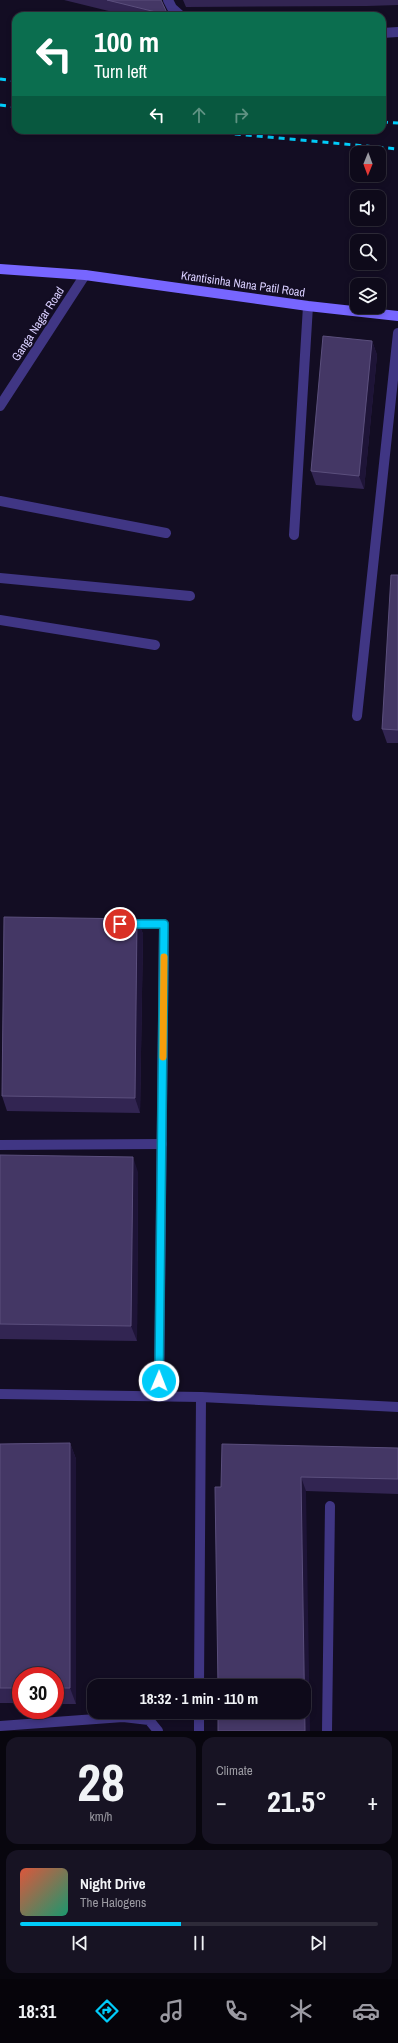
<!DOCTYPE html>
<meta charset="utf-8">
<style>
:root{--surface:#0e0a1a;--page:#171323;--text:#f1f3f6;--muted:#9b9aa2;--line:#2e2b39;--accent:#00ccfa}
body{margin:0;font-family:"Archivo Narrow",sans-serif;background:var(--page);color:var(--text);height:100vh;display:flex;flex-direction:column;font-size:15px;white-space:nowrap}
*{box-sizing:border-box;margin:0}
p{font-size:13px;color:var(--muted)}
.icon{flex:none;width:22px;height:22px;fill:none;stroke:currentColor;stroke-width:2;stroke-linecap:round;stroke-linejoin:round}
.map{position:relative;height:1731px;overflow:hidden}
.panel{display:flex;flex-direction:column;gap:6px;padding:6px;background:#08060e;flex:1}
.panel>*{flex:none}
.top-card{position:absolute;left:12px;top:12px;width:374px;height:122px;border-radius:12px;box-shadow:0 2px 6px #0003,0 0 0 1px var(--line);background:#0b6e4f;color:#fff;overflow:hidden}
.needle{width:26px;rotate:181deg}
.buttons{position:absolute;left:350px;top:146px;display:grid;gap:8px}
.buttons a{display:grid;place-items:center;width:36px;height:36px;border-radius:8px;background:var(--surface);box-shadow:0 2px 6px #0003,0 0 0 1px var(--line);font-size:20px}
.speed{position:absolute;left:12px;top:1667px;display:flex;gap:8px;font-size:20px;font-weight:700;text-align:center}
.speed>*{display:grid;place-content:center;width:52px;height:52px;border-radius:50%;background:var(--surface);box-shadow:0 2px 6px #0003,0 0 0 1px var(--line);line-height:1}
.speed .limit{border:6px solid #d22;background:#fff;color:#111}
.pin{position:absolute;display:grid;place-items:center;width:34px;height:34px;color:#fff;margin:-17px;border:2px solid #fff;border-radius:50%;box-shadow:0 1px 4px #0007}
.me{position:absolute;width:44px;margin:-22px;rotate:1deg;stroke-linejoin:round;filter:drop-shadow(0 0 3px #0008)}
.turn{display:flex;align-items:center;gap:14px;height:84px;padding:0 16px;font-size:18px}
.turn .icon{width:52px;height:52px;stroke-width:2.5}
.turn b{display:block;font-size:28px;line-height:34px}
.lanes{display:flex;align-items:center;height:38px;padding:0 16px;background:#0003;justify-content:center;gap:20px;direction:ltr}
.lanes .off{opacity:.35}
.big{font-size:30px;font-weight:700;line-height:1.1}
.panel .widget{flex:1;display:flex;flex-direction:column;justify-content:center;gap:6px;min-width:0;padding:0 14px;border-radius:12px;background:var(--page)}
.panel .dial{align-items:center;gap:0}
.dial b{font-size:52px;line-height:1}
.song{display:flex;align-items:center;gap:12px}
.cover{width:48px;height:48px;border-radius:6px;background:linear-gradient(135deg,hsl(10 70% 55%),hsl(160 70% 35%))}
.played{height:4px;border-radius:2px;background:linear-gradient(90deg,var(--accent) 45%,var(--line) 45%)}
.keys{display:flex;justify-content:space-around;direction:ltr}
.heat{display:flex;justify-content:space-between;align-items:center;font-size:22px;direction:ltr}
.panel .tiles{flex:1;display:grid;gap:6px;grid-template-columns:1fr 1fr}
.widget:last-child{grid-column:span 2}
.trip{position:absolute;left:87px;top:1679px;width:224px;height:40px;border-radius:12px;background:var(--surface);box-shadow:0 2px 6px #0003,0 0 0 1px var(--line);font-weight:700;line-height:40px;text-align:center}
.dock{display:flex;height:64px;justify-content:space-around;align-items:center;background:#06040a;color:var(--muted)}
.dock .icon{width:28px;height:28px}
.dock .active{color:var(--accent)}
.dock b{font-size:18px;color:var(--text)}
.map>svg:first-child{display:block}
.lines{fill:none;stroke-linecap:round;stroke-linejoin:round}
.service{stroke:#403684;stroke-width:10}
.minor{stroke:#403684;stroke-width:10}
.tertiary{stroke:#403684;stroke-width:10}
.secondary{stroke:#76f;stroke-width:10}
.rail{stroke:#00ccfa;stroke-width:3;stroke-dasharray:6 5;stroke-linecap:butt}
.wall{fill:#322552}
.shaded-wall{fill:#1e1437}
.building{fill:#443765;stroke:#5b4f7d}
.route-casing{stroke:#0085a2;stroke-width:10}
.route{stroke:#00ccfa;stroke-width:7}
.slow{stroke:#f59e0b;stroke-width:7}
.labels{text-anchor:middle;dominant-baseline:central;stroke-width:4;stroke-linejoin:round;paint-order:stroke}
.street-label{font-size:12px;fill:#d9cfff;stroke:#130d23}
</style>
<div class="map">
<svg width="398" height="1731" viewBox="0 0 398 1731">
<rect width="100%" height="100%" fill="#130d23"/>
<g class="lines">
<g class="service">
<path d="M294,535L308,306"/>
<path d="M357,716L398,333"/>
<path d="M0,1726L123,1717L149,1720L158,1731"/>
</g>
<g class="minor">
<path d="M168,0L172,8L181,16"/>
<path d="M382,33L398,32"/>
<path d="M0,406L85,275"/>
<path d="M0,501L166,533"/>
<path d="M0,578L190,596"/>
<path d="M0,620L155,645"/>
<path d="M126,924H164L159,1397"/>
<path d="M0,1145L162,1144"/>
<path d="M199,1686L201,1397"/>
<path d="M199,1731V1712"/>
<path d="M327,1731L330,1506"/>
</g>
<path class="tertiary" d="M0,1394L201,1397L398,1407"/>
<path class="secondary" d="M0,269L85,275L308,306L398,316"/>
<g class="rail">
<path d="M0,79L16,81"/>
<path d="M0,105L16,107"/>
<path d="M382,122L398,123"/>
<path d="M191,130L398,149"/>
</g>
</g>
<g class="wall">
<path d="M64,0H161L168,16H129Z"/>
<path d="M183,0H398V5L367,6L186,7Z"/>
<path d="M372,341L377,355L364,489L316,485L311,471Z"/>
<path d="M398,575V743H387L382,729Z"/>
<path d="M137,919L143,934L140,1113L7,1111L2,1096Z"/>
<path d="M0,1155L138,1172L137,1341L0,1339Z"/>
<path d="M70,1443L76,1459V1704H55V1676H21V1703H0V1444Z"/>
<path d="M398,1448V1494L306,1491L221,1487Z"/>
</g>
<g class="shaded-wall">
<path d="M372,341L377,355L364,489L359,476Z"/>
<path d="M137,919L143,934L140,1113L135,1098Z"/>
<path d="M133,1157L138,1172L137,1341L131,1326Z"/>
<path d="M70,1443L76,1459V1704L70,1688Z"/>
<path d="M301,1477L306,1491L310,1731H305Z"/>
</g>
<g class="building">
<path d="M107,0H161L168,15Z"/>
<path d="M323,336L372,341L359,476L311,471Z"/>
<path d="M391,575H398V730L382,729Z"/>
<path d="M4,917L137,919L135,1098L2,1096Z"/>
<path d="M0,1155L133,1157L131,1326L0,1324Z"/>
<path d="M70,1443V1688H55V1676H21V1688H0V1444Z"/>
<path d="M222,1444L398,1448V1479L301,1477L305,1731H218V1712H304V1686H218L215,1487H221Z"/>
</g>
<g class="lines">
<g class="route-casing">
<path id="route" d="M120,924H164L159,1381"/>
</g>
<use href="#route" class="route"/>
<path class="slow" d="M163,1057L164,957"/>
</g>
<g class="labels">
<g class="street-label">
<text transform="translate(243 284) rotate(8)">Krantisinha Nana Patil Road</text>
<text transform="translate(38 324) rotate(-57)">Ganga Nagar Road</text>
</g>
</g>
</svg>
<div class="buttons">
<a><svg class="needle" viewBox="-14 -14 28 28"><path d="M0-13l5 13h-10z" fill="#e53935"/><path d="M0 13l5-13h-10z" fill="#9b9aa2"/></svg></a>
<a><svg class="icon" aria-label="sound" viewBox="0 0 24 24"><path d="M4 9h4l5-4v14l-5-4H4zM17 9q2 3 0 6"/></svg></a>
<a><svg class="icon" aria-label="search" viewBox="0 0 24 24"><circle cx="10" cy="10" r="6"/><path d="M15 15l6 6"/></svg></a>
<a><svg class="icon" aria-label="layers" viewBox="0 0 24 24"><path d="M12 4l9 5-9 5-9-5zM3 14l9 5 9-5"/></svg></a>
</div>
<div class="speed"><div class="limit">30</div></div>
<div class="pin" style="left:120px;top:924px;background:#d93025"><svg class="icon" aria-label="arrive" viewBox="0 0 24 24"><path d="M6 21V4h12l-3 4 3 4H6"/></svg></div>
<svg class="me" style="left:159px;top:1381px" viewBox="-20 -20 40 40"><circle r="17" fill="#00ccfa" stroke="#fff" stroke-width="3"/><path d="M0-11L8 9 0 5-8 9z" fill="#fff"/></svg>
<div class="trip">18:32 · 1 min · 110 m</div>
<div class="top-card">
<div class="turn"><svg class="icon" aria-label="left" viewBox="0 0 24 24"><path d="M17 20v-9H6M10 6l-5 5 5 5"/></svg><div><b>100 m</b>Turn left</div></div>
<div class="lanes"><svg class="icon" aria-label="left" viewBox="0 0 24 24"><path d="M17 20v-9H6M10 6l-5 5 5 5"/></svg><svg class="icon off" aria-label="ahead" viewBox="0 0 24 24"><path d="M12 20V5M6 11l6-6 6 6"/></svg><svg class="icon off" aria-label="right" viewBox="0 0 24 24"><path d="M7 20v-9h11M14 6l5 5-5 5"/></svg></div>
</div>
</div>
<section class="panel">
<div class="tiles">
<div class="widget dial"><b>28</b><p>km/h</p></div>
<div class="widget"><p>Climate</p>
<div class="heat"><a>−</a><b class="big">21.5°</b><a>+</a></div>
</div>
<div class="widget">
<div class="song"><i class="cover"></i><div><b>Night Drive</b><p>The Halogens</p></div></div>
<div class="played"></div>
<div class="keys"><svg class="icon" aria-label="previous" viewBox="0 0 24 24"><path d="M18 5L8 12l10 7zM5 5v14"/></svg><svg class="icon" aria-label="pause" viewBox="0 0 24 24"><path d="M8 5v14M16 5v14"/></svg><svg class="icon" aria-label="next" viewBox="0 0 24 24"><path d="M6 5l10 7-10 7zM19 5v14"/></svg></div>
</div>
</div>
</section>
<nav class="dock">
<b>18:31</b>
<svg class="icon active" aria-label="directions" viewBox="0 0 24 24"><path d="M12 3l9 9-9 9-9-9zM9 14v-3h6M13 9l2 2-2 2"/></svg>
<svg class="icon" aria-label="music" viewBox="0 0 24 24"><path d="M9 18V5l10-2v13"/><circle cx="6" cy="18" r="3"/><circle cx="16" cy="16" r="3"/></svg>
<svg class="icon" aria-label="phone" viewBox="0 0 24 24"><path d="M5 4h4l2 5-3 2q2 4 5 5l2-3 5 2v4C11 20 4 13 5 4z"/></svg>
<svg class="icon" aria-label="climate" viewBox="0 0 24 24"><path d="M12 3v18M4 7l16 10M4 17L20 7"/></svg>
<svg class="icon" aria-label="car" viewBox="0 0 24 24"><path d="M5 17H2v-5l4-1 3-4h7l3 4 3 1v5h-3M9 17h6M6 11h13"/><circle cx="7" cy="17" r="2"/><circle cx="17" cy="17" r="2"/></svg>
</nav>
